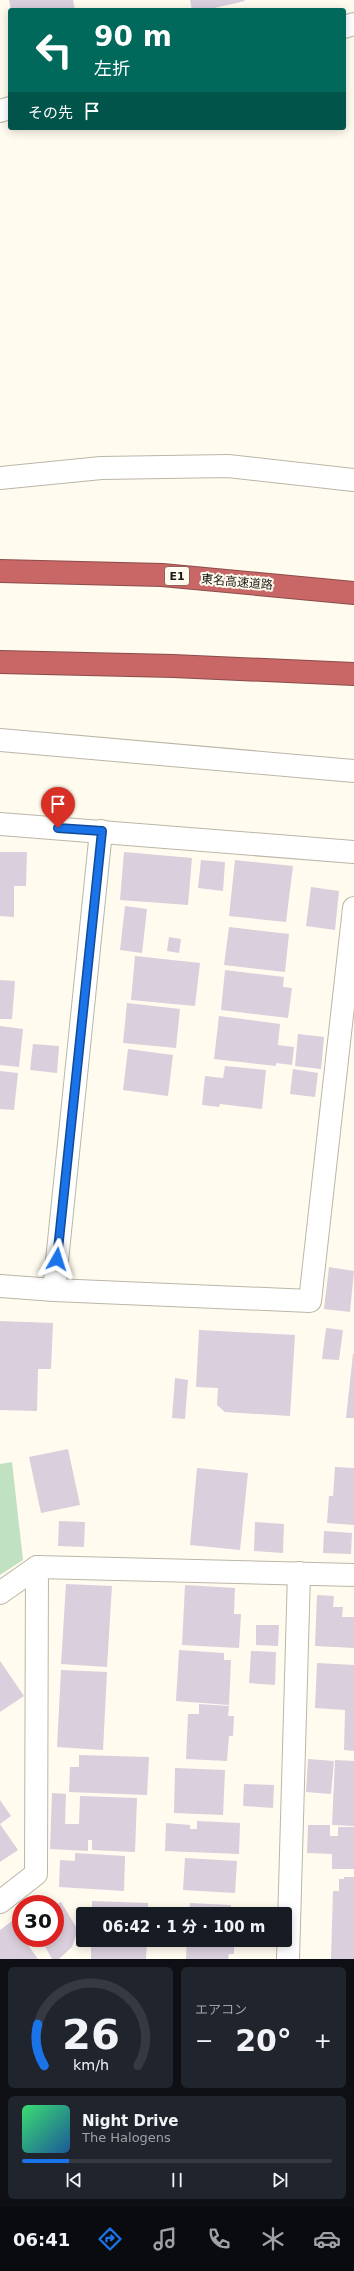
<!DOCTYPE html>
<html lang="ja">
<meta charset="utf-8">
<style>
:root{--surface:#171b24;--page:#20242c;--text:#f1f3f6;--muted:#9ea1a6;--line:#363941;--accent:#1a73e8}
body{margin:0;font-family:"DejaVu Sans","Noto Sans JP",sans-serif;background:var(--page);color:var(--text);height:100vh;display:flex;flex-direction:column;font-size:15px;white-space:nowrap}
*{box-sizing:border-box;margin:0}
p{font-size:13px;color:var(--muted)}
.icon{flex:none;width:22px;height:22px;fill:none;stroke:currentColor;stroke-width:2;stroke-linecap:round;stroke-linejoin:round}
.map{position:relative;height:1959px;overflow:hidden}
.side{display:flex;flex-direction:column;gap:8px;padding:8px;background:#0d0f14;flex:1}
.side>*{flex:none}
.guide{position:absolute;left:8px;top:8px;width:338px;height:122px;border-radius:4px;box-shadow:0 2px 10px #0003;background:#00695c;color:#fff;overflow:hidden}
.speed{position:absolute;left:12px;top:1895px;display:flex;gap:8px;font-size:20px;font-weight:700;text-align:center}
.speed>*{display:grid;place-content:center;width:52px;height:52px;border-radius:50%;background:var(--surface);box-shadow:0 2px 10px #0003;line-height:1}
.speed .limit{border:6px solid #d22;background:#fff;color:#111}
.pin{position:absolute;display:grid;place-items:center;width:34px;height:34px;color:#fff;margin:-41px -17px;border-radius:50% 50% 50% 0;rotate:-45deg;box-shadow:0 0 4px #0007}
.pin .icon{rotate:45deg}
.me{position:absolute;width:44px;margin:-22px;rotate:6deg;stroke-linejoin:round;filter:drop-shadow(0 0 3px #0008)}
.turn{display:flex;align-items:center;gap:14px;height:84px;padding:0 20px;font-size:18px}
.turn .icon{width:52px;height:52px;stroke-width:2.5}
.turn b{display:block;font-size:28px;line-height:34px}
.then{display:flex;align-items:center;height:38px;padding:0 20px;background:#0003;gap:8px;font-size:15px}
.big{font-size:30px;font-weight:700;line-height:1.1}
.side .card{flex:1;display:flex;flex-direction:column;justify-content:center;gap:6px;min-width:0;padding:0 14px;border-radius:6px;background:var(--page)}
.side .dial{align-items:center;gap:0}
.dial svg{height:104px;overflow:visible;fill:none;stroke:var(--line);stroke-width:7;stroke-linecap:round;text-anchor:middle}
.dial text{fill:var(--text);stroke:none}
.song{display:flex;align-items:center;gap:12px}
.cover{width:48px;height:48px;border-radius:6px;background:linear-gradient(135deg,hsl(140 70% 55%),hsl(210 70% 35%))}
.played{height:4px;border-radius:2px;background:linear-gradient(90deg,var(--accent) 15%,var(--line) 15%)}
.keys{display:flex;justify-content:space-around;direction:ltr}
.heat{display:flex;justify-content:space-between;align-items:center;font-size:22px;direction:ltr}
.side .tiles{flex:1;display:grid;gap:8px;grid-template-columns:1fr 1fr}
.card:last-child{grid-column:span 2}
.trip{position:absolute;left:76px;top:1907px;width:216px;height:40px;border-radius:4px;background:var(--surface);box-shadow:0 2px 10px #0003;font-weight:700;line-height:40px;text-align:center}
.tabs{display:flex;height:64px;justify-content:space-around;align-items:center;background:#090b0e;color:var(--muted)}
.tabs .icon{width:28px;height:28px}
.tabs .selected{color:var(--accent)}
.tabs b{font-size:18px;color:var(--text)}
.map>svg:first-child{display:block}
.green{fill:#c0e2c2}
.building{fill:#dacfdc}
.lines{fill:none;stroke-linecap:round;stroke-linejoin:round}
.street-casing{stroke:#bbb6a7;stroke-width:24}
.highway-casing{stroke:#8b4c49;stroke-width:24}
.street{stroke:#fff;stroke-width:22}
.highway{stroke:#c86766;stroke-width:22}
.route-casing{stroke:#114b97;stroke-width:10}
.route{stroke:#1a73e8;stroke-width:7}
.labels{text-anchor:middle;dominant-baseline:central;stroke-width:4;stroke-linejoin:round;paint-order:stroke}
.shield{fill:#fffbef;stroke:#5f5d56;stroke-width:1}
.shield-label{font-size:11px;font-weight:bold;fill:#1b1914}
.street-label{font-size:12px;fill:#1b1914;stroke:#fffbef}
</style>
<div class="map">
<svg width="354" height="1959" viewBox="0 0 354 1959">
<rect width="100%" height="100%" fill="#fffbef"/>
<path class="green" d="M12,1462L23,1560L0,1575V1464Z"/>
<g class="building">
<path d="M9,0H73L75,10H11Z"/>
<path d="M190,0H244L245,1L206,10H192Z"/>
<path d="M0,852H27L26,886H14V917L0,916Z"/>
<path d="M124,852L192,858L188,905L120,900Z"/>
<path d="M201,860L225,862L223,891L198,888Z"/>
<path d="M235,860L293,866L286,922L229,916Z"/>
<path d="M311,887L339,891L335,930L306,926Z"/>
<path d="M125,906L147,909L142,953L120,950Z"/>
<path d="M229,927L289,934L285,972L224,965Z"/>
<path d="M169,937L181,939L179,953L167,951Z"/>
<path d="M135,956L200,963L195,1006L131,1000Z"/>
<path d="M225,970L284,977L283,987L292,988L288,1018L221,1010Z"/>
<path d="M0,980L15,981L12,1019H0Z"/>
<path d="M127,1003L180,1009L176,1048L123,1043Z"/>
<path d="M219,1016L280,1024L278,1045L294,1047L292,1065L276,1063V1066L214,1059Z"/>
<path d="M0,1026L23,1029L19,1067L0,1065Z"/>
<path d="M298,1034L324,1037L321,1069L295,1066Z"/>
<path d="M33,1044L59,1046L57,1073L30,1070Z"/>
<path d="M128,1049L173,1055L168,1096L123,1090Z"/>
<path d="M225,1066L266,1070L262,1109L220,1104L219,1107L202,1105L205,1076L223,1078Z"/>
<path d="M293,1069L318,1073L315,1097L290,1094Z"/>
<path d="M0,1071L18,1073L14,1110L0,1109Z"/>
<path d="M329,1267L354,1271L350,1312L324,1309Z"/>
<path d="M0,1321L53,1323L51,1369H38L37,1411L0,1410Z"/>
<path d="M326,1328L343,1330L339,1360L322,1359Z"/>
<path d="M199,1330L295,1335L290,1416L225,1412L217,1405L218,1388L196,1387Z"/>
<path d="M353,1354H354V1418H346Z"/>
<path d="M175,1378L188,1380L185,1419L172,1418Z"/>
<path d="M68,1449L80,1505L41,1513L29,1457Z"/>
<path d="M335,1467L354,1468V1525L327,1523L329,1496H333Z"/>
<path d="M197,1468L248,1473L240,1550L190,1545Z"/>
<path d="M59,1521L85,1522L84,1547L58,1546Z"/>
<path d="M255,1522L284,1524L283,1553L254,1551Z"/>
<path d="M324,1531L352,1533L351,1554L323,1553Z"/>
<path d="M66,1584L112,1586L107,1667L61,1664Z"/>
<path d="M185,1585L235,1588L234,1614H241L239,1648L182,1645Z"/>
<path d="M317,1595L334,1596L333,1607H343L342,1617H354V1648L315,1646Z"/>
<path d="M256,1625H279L278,1646L256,1645Z"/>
<path d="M179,1650L224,1653V1660H231L229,1705L176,1701Z"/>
<path d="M251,1651L276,1652L275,1685L249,1683Z"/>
<path d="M0,1661L24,1696L0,1712Z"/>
<path d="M317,1663L354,1665V1751L344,1750L345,1710L315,1708Z"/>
<path d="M61,1670L107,1672L103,1750L57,1747Z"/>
<path d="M199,1704L229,1706L228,1716H234L233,1736H229L227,1761L186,1759L188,1714H199Z"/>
<path d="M79,1755L149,1757L147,1795L69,1792L70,1767H79Z"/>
<path d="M308,1759L334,1761L331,1794L306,1792Z"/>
<path d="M335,1760L354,1761V1826L332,1825Z"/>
<path d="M175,1768L225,1770L223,1815L174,1813Z"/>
<path d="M244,1784L274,1785L273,1808L243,1806Z"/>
<path d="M52,1793L66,1794L65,1824H79L80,1796L137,1798L135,1852L92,1850V1840H88V1851L50,1849Z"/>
<path d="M0,1800L11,1816L0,1824Z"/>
<path d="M197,1821L240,1823L239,1854L165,1851L166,1823L190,1825V1829H197Z"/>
<path d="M0,1824L18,1850L0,1862Z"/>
<path d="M308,1825H330V1836H338V1827H354V1869H332V1854L307,1853Z"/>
<path d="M75,1853L125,1856L124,1891L59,1887L60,1860L75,1861Z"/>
<path d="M185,1858L237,1861L235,1893L183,1890Z"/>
<path d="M344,1877H354V1959H331L333,1891H339V1879H344Z"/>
<path d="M92,1901L148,1903V1914H92Z"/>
<path d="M61,1902L78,1930L72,1947L59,1959H52L40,1938H55V1905Z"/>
<path d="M190,1903L231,1905V1914H189Z"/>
<path d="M12,1921L21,1935V1938H23L38,1959H0V1930Z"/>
<path d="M91,1940H147L146,1959H91Z"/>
<path d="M187,1940H234V1954H229L228,1959H186Z"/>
</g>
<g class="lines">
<g class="street-casing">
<g id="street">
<path d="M344,27L354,24"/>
<path d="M0,111L10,108"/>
<path d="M0,478L101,468L228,466L354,480"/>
<path d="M0,740L354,771"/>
<path d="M0,824L354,852"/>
<path d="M0,1286L54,1290L310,1301L354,908"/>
<path d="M54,1290L101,831"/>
<path d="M0,1593L37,1567L354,1575"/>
<path d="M0,1902L36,1874L37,1567"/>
<path d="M288,1959L299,1573"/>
</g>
</g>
<g class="highway-casing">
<g id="highway">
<path d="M0,571L162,575L354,593"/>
<path d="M0,662L173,666L354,674"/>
</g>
</g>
<use href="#street" class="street"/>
<use href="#highway" class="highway"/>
</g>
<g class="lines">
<g class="route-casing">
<path id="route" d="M57,1259L102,831L58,828"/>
</g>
<use href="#route" class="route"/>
</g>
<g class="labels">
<rect class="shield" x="165" y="567" width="24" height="18" rx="3"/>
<g class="shield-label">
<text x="177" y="576">E1</text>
</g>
<g class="street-label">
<text transform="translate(237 582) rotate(5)">東名高速道路</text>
</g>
</g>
</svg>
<div class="speed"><div class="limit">30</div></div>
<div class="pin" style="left:58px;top:828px;background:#d93025"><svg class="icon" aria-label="arrive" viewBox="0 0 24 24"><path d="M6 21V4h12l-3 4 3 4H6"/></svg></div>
<svg class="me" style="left:57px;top:1259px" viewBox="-20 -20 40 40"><path d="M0-17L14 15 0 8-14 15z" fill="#1a73e8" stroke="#fff" stroke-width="4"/></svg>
<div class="trip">06:42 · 1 分 · 100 m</div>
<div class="guide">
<div class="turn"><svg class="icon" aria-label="left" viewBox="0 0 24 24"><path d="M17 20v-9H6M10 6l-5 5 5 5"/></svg><div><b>90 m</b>左折</div></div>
<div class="then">その先<svg class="icon" aria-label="arrive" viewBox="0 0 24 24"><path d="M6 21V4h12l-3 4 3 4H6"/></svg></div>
</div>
</div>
<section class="side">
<div class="tiles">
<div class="card dial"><svg viewBox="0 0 100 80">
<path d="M14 69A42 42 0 1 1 86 69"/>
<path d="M14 69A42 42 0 0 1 9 37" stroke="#1a73e8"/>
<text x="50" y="56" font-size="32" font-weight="700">26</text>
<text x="50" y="72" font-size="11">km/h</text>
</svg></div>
<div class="card"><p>エアコン</p>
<div class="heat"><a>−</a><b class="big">20°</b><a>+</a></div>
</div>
<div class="card">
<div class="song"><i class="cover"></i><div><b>Night Drive</b><p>The Halogens</p></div></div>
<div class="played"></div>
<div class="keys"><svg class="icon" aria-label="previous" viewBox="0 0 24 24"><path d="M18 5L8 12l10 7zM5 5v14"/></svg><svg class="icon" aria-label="pause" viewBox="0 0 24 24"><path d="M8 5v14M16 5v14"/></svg><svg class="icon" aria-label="next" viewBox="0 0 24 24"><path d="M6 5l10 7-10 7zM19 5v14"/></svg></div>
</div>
</div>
</section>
<nav class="tabs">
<b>06:41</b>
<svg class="icon selected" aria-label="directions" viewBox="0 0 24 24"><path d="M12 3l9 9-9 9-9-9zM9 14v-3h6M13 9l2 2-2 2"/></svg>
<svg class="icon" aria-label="music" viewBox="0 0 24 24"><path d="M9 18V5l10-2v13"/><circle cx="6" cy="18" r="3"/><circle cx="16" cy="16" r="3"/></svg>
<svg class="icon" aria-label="phone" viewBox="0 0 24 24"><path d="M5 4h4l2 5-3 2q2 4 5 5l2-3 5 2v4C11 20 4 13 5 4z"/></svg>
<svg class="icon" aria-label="climate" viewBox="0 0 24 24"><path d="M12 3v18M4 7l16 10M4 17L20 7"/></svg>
<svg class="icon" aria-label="car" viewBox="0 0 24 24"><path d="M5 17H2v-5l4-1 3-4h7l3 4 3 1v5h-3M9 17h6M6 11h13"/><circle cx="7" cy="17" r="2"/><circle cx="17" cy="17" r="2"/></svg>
</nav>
